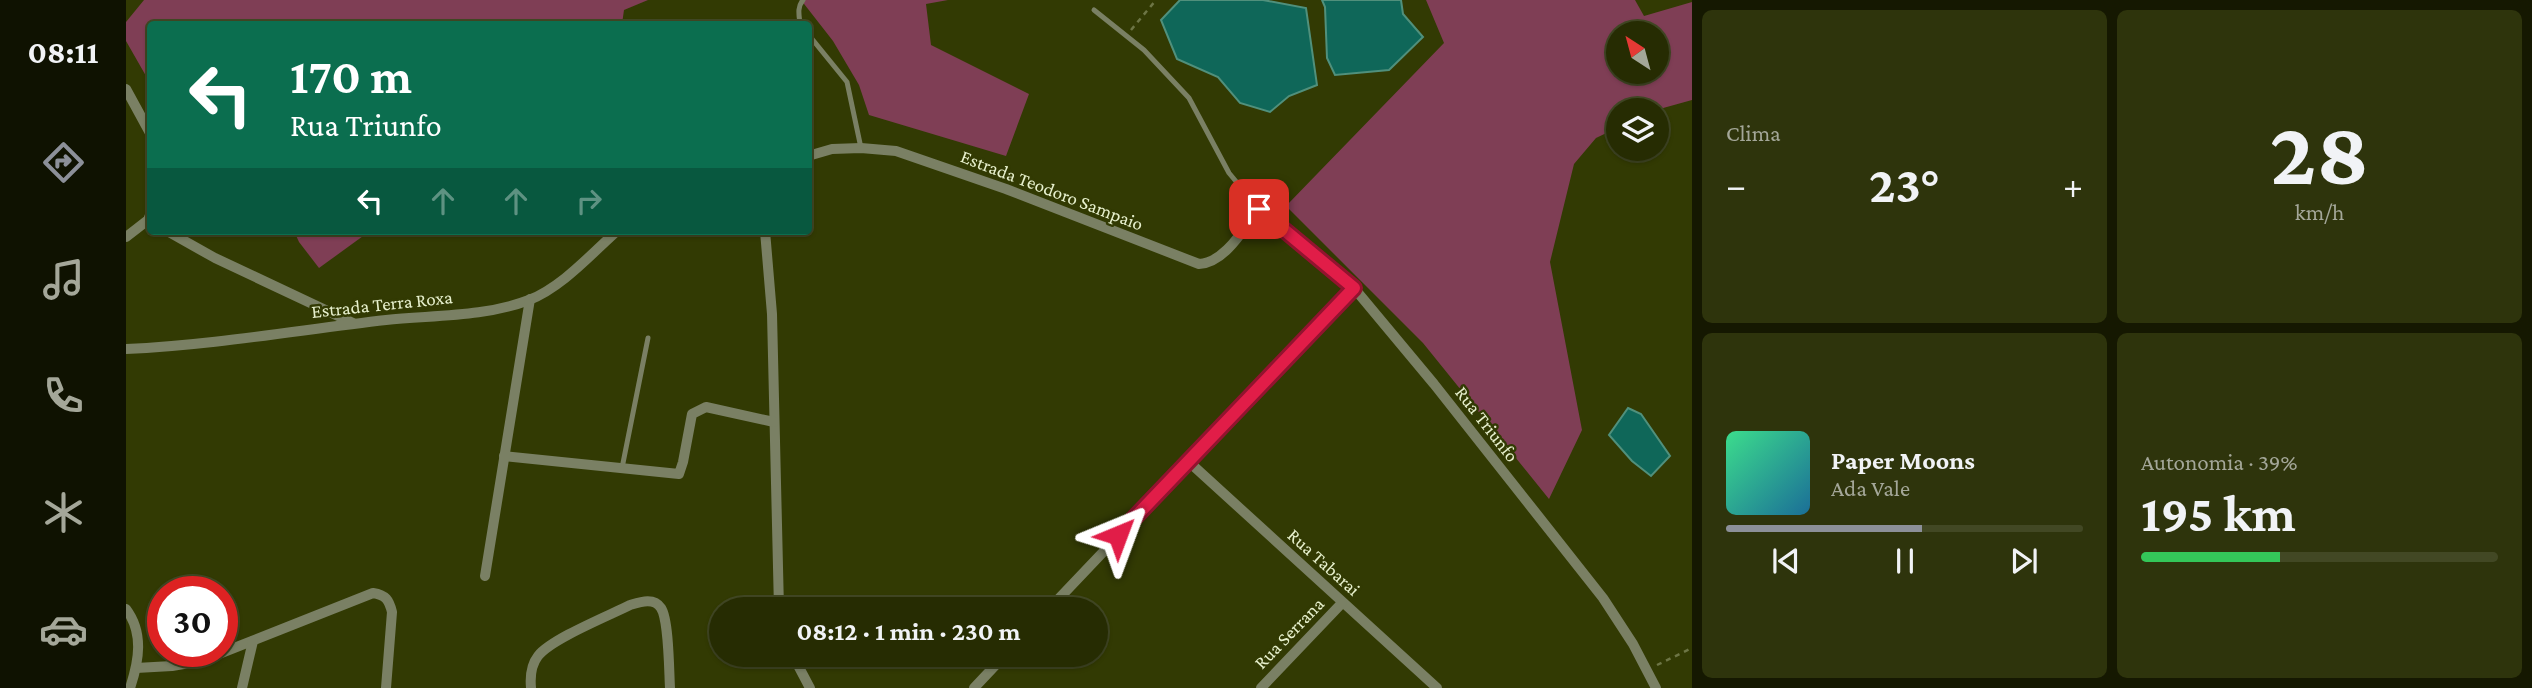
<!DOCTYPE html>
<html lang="pt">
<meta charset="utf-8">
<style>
:root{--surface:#262c02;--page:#2e340c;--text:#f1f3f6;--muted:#a4a799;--line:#424824;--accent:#8c9099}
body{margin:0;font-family:"Crimson Pro",serif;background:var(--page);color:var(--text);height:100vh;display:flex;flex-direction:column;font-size:26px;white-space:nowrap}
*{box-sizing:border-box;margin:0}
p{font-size:23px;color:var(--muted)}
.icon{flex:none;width:38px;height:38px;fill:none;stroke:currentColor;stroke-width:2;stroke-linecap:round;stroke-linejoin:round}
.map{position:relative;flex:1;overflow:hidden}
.sheet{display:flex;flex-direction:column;gap:10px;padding:10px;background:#151801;width:840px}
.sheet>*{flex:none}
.banner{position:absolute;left:21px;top:21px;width:665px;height:214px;border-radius:7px;box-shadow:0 2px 5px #0004,0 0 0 2px var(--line);background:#0b6e4f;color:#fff;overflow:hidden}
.needle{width:46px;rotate:324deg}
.controls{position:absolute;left:1480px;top:21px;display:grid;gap:14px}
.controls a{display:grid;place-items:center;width:63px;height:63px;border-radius:50%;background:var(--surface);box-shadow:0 2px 5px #0004,0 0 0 2px var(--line);font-size:35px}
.speed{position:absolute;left:21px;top:576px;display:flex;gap:14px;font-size:35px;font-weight:700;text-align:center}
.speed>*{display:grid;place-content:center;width:91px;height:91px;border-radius:50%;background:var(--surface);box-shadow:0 2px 5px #0004,0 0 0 2px var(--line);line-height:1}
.speed .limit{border:10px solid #d22;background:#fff;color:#111}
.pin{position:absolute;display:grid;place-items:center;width:60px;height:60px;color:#fff;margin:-30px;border-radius:14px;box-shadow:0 4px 10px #0006}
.me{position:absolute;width:77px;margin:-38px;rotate:44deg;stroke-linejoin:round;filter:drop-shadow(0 0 5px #0008)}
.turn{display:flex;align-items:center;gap:24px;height:147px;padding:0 28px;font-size:32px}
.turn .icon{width:91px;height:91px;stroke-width:2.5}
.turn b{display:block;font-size:49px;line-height:60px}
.lanes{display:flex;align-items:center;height:66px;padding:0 28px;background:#0003;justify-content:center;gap:35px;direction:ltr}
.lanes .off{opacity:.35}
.big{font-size:52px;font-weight:700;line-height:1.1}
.sheet .card{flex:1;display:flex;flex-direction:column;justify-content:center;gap:10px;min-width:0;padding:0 24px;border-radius:10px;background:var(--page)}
.sheet .dial{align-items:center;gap:0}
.dial b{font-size:91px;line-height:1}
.song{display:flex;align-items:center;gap:21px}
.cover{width:84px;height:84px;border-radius:10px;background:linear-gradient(135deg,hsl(150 70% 55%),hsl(200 70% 35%))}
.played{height:7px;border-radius:4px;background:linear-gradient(90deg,var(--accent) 55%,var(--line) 55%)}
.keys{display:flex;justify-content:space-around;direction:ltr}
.heat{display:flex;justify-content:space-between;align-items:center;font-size:38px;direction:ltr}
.charge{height:10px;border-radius:5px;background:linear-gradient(90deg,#34c759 39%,var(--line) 0)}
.sheet .tiles{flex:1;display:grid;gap:10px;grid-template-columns:repeat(2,1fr)}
.trip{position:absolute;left:583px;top:597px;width:399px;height:70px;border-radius:35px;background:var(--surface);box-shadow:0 2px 5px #0004,0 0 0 2px var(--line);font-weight:700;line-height:70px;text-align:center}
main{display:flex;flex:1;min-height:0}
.menu{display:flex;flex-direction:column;width:126px;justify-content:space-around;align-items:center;background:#0f1201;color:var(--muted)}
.menu .icon{width:49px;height:49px}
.menu .selected{color:var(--accent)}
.menu b{font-size:32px;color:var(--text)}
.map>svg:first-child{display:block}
.green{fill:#7f3e55;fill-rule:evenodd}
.water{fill:#0f6759;stroke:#50907c;stroke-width:2}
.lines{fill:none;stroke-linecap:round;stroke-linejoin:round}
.path{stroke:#6d7545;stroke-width:2.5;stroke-dasharray:5 5;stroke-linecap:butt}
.service{stroke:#7a8064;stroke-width:5}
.minor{stroke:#7a8064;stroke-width:10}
.route-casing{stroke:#92132f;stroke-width:18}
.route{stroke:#e11d48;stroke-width:12}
.labels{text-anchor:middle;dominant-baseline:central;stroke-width:5;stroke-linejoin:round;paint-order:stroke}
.street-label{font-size:19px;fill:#e7f0cd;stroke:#323a03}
</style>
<main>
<nav class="menu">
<b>08:11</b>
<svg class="icon selected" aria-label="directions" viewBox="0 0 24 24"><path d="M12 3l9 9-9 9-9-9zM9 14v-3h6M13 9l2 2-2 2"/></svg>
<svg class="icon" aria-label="music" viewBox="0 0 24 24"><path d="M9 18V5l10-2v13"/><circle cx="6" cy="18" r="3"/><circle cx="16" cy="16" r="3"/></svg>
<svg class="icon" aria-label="phone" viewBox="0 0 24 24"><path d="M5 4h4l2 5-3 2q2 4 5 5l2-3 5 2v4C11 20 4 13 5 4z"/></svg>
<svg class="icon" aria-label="climate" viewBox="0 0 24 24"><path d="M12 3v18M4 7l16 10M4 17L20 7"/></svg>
<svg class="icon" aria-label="car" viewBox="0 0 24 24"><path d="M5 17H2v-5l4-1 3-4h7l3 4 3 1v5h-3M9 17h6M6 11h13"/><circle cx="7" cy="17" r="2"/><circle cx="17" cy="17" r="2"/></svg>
</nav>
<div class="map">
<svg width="1566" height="688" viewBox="0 0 1566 688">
<rect width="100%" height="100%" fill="#323a03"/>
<g class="green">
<path d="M18,0H522L498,10L496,24H24V83L0,41V22Z"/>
<path d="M675,0H822L800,4L805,45L903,94L880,156L743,115L733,85L707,41Z"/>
<path d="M1300,0H1509L1518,16L1566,2V100L1530,110H1493V127L1470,138L1448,164L1424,262L1456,430L1423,499L1297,343L1160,206L1318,43ZM1493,33H1531V72H1493Z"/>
<path d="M168,231H244L193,268L173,242Z"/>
</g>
<g class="water">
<path d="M1054,0H1137L1180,8L1191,85L1163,96L1144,112L1114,103L1092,77L1051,59L1035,20Z"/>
<path d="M1196,0H1275L1277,14L1297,37L1263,70L1209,75L1201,58L1199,7Z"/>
<path d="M1502,408L1515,414L1544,456L1525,476L1506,461L1483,435Z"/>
</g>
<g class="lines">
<g class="path">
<path d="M1005,30L1030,0"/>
<path d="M1531,665L1566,648"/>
</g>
<g class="service">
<path d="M968,10L1018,50L1063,98L1103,173L1133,209"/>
<path d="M674,24C673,15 671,7 677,0"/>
<path d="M682,34L721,82L735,148"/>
<path d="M496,468L522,338"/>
</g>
<g class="minor">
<path d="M0,89L24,133"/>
<path d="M682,156L706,149L735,148L770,151L880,189L1073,264C1099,263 1118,228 1133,209L1228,288L1308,384L1477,598L1507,644L1530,688"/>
<path d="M41,231L89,258L227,323"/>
<path d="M639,231L646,314L653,609"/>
<path d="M0,237L22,220L24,215"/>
<path d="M0,349C87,345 173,330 260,320C307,315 359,317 403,300C436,287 464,255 491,231"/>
<path d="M378,456L553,474L557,462L566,414L580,407L648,422"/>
<path d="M1062,461L1311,688"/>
<path d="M359,576L404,299"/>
<path d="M0,609C18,633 13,661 4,688"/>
<path d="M923,609L1228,288"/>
<path d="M666,654L684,688"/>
<path d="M10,668L46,666L75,661L247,593C260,595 263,600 266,612L260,688"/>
<path d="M116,688L127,641"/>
<path d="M405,688C404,677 405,665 412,656C425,639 482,616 504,605C514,602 528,597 535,608C543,620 543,672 544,688"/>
<path d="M848,688L880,654"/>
<path d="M1135,688L1216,603"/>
</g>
</g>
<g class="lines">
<g class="route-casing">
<path id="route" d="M992,535L1228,288L1133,209"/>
</g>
<use href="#route" class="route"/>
</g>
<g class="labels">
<g class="street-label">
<text transform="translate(926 190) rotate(21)">Estrada Teodoro Sampaio</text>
<text transform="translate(256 304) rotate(-6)">Estrada Terra Roxa</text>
<text transform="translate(1361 424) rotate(52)">Rua Triunfo</text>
<text transform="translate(1198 562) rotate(42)">Rua Tabarai</text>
<text transform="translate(1163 633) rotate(-46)">Rua Serrana</text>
</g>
</g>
</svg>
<div class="controls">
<a><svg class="needle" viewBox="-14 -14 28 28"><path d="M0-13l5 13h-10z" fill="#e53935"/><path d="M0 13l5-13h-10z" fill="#a4a799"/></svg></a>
<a><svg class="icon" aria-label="layers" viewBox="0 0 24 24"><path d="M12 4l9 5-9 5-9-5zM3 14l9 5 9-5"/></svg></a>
</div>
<div class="speed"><div class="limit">30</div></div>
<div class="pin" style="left:1133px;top:209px;background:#d93025"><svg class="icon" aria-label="arrive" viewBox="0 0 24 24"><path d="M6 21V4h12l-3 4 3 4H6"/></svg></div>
<svg class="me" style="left:992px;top:535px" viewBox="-20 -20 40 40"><path d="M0-17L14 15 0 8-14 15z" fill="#e11d48" stroke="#fff" stroke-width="4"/></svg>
<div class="trip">08:12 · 1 min · 230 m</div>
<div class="banner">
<div class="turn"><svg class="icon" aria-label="left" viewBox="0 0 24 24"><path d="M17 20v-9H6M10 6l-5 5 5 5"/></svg><div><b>170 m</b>Rua Triunfo</div></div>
<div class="lanes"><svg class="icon" aria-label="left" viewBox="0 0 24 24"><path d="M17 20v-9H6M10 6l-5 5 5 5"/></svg><svg class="icon off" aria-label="ahead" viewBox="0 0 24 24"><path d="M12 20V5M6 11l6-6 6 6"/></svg><svg class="icon off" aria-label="ahead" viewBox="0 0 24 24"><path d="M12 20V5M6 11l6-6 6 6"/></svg><svg class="icon off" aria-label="right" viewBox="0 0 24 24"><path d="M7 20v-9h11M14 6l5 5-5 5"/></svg></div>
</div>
</div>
<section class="sheet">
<div class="tiles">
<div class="card"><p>Clima</p>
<div class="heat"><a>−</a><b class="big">23°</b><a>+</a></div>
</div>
<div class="card dial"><b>28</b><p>km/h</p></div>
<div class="card">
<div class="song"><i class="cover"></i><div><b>Paper Moons</b><p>Ada Vale</p></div></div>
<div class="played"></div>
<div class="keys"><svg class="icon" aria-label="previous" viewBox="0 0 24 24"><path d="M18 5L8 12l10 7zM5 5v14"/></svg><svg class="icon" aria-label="pause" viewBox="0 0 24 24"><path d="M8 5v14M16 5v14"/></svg><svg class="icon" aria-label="next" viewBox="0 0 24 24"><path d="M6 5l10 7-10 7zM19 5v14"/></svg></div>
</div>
<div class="card"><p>Autonomia · 39%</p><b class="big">195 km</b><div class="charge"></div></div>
</div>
</section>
</main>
